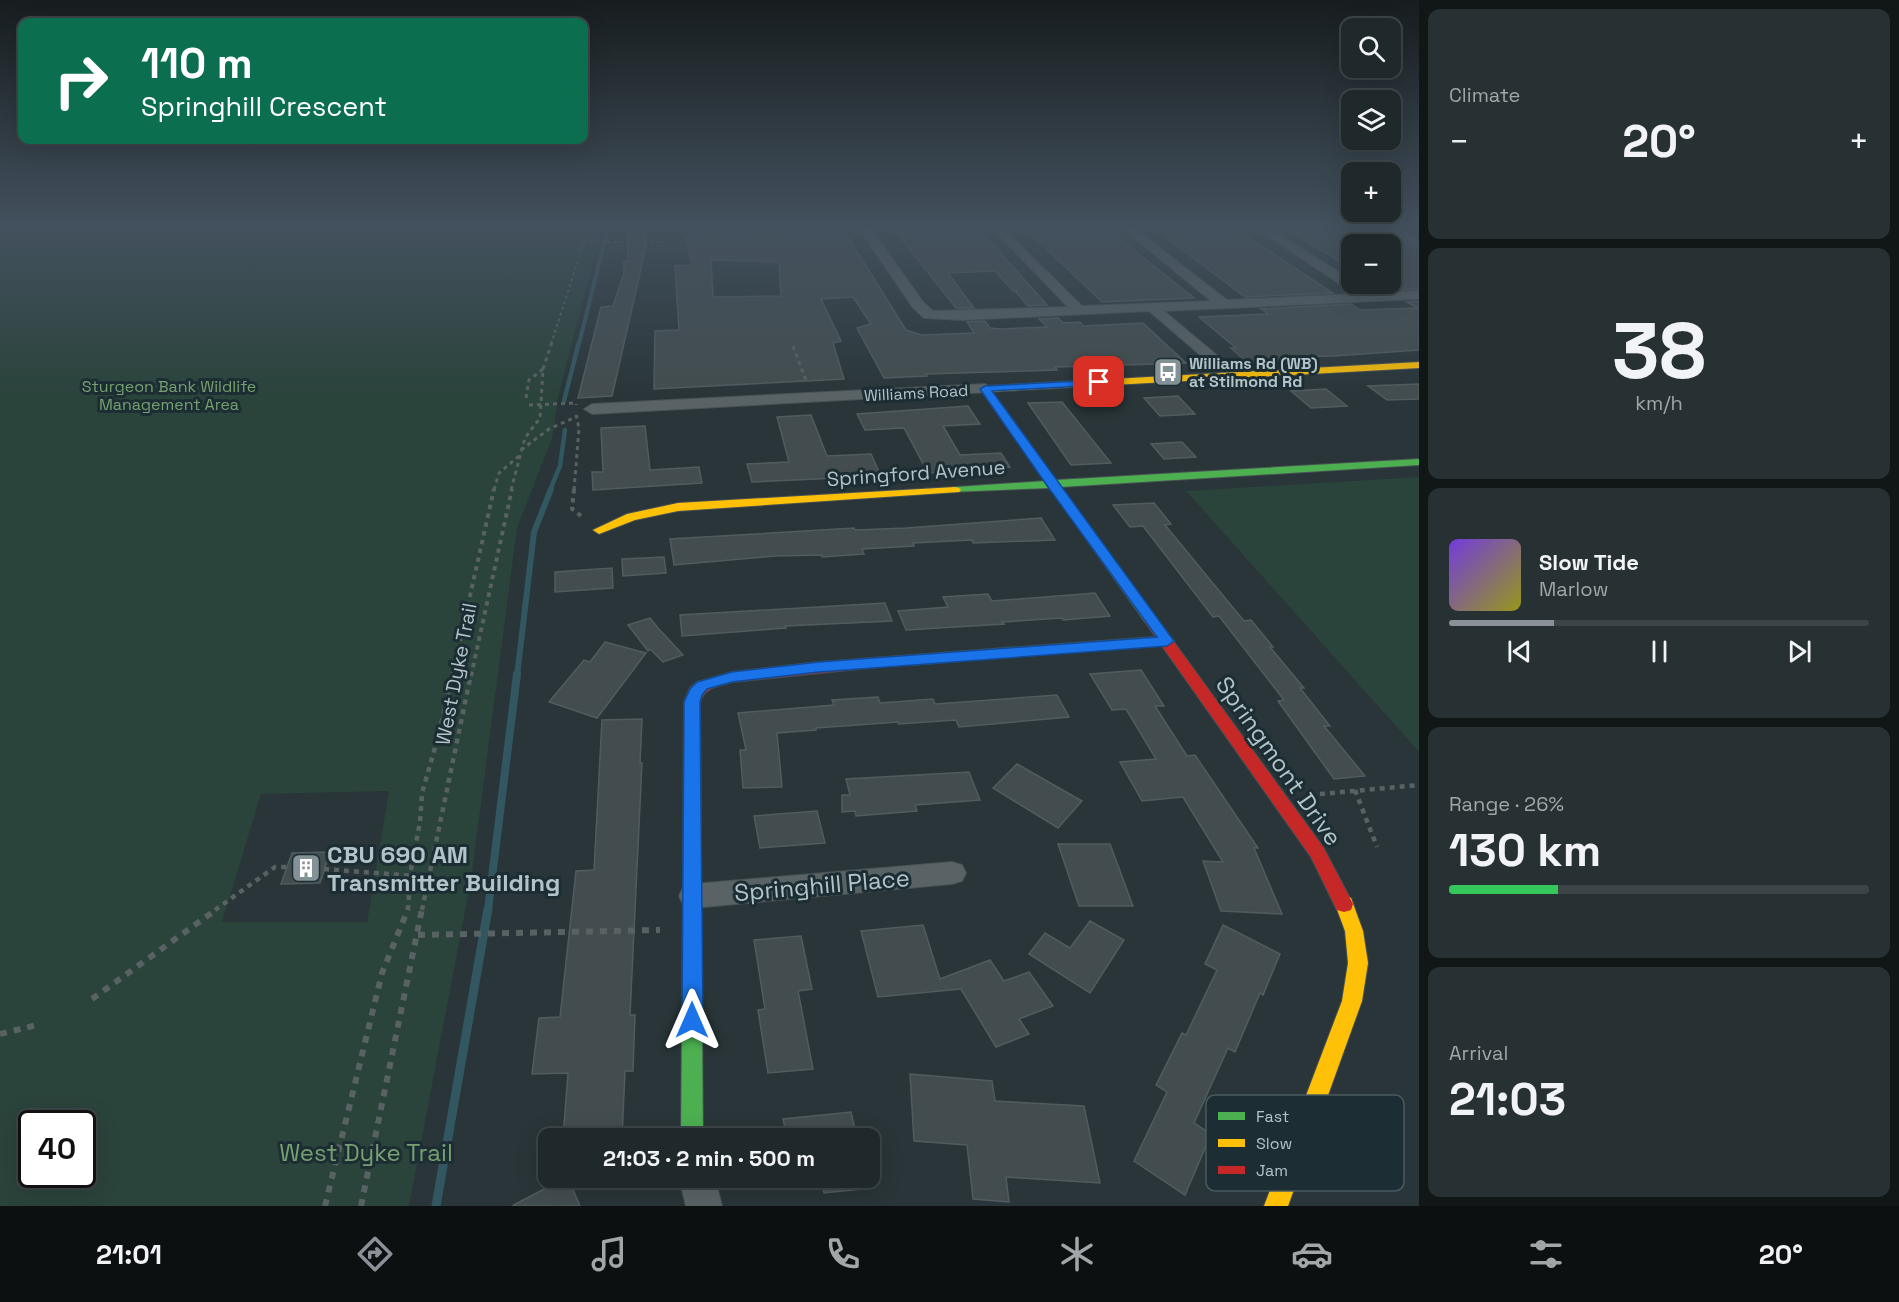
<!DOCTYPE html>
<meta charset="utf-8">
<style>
:root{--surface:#1f282a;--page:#273032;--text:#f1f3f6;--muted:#a1a6a8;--line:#3c4447;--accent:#8c9099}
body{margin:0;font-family:"Space Grotesk",sans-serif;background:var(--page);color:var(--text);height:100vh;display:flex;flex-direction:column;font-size:22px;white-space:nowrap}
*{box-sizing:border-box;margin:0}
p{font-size:20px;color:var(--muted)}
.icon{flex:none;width:33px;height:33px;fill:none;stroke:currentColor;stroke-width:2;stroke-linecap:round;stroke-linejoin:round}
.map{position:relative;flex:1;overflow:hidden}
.side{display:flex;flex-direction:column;gap:9px;padding:9px;background:#111617;width:480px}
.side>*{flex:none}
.hud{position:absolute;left:18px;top:18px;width:570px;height:126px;border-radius:12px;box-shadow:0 6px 24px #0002,0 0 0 2px var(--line);background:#0b6e4f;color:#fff;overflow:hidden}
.buttons{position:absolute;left:1341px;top:18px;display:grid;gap:12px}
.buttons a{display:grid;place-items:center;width:60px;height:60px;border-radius:12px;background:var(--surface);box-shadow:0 6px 24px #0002,0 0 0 2px var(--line);font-size:30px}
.speed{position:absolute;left:18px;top:1110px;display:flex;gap:12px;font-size:30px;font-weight:700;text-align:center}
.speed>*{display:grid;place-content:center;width:78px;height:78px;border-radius:50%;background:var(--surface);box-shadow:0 6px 24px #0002,0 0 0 2px var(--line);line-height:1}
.speed .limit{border:3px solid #111;border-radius:9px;background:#fff;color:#111}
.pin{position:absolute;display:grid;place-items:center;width:51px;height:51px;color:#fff;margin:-26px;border-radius:12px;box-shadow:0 3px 9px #0006}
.me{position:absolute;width:66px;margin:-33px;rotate:0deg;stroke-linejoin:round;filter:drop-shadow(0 0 4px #0008)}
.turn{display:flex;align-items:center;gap:21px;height:126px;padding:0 24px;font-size:27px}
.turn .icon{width:78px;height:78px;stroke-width:2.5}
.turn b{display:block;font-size:42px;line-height:51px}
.big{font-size:45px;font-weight:800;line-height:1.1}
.side .widget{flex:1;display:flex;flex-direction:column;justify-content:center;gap:9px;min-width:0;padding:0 21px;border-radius:12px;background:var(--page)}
.side .dial{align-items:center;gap:0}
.dial b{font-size:78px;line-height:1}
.song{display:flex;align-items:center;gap:18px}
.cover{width:72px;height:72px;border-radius:9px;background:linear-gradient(135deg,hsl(260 70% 55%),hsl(60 70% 35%))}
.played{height:6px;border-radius:3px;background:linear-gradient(90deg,var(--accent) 25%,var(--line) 25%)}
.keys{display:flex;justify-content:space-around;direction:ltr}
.heat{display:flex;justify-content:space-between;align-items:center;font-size:33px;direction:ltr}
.charge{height:9px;border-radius:4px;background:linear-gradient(90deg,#34c759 26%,var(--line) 0)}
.trip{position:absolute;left:538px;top:1128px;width:342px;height:60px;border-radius:12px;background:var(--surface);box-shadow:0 6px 24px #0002,0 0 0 2px var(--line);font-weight:800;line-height:60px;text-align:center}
.tabs{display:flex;height:96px;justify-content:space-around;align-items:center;background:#0c1011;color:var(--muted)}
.tabs .icon{width:42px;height:42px}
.tabs .selected{color:var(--accent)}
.tabs b{font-size:27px;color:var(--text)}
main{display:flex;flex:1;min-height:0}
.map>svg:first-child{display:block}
.green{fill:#2a433b;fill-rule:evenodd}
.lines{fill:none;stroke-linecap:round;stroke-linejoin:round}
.stream-far4{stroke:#335760;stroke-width:4}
.stream-far3{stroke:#335760;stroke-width:4.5}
.stream-far2{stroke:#335760;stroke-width:6}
.stream-far1{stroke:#335760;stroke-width:8}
.stream{stroke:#335760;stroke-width:9}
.building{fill:#434d4f;stroke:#515c5f;stroke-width:1.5;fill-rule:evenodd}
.street-casing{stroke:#475053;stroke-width:2}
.fast-casing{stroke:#475053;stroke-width:2}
.slow-casing{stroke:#475053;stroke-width:2}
.jam-casing{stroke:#475053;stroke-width:2}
.path-far4{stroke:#596263;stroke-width:2;stroke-dasharray:3 3;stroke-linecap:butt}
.path-far3{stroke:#596263;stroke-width:3;stroke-dasharray:4 4;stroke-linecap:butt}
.path-far2{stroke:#596263;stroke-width:4;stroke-dasharray:4.5 4.5;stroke-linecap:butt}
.path-far1{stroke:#596263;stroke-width:4.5;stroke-dasharray:5 5;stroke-linecap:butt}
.path{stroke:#596263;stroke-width:6;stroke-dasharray:7 7;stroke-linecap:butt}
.street{fill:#596366;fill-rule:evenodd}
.fast{fill:#4caf50;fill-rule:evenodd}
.slow{fill:#ffc107;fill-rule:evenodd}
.jam{fill:#c62828;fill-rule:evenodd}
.route{fill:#1a73e8;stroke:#114b97;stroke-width:1.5}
.labels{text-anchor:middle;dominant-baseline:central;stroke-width:6;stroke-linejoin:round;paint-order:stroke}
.far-poi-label{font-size:16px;font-weight:bold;fill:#b3c4c9;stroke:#1c2e33;text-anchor:start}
.far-park-label{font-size:16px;fill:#77a070;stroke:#1c2e33}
.far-street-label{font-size:16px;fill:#b3c4c9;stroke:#1c2e33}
.street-label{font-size:20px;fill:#b3c4c9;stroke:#1c2e33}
.near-street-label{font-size:24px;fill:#b3c4c9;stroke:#1c2e33}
.near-poi-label{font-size:24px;font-weight:bold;fill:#b3c4c9;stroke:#1c2e33;text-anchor:start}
.near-park-label{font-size:24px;fill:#77a070;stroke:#1c2e33}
.key{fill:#1c2e33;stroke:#495b60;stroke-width:1.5}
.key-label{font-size:16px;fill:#b3c4c9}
</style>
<main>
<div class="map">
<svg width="1419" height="1206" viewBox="0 0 1419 1206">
<rect width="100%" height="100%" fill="#293538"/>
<g class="green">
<path d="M0,227H602L559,393L552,439L517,528L471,880L409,1206H0ZM389,791L367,922H222L261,794ZM32,1124H82V1174H32Z"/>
<path d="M1419,477V752L1186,491Z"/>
</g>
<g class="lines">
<path class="stream-far4" d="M579,344L608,227"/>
<g class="stream-far3">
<path d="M564,401L579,342"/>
<path d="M550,490L560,466L565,430"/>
</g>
<path class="stream-far2" d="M517,676L534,532L551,489"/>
<path class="stream-far1" d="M488,910L517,674"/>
<path class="stream" d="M436,1206L488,909"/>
</g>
<g class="building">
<path d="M627,227H645L646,247L612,396L578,398L601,307L613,306L624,273V261H628Z"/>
<path d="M730,227H742L762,234L813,232L810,227H842L906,330L922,335L974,333L967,322L985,321L990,328L1001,329L1047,327L1039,319L1058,318L1063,323L1080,322L1083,326L1143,323L1186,363L1055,367L1057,370L926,374L927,376L884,378L857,328L871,324L853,297L821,299L841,341L833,343L844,379L654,389L655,331L679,330L675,266L692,265L685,236ZM711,260L779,262L781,296L713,297Z"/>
<path d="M892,227H974L991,242L1047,305L1028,306L1016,292L1018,291H1013L995,271L948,273L974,308H956Z"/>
<path d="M1024,227H1105L1194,298L1102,302Z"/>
<path d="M1152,227H1233L1333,293L1245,297Z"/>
<path d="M1283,227H1379L1419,250V289L1390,290V244H1376L1352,231V269Z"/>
<path d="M1419,301V350L1334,356L1282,357L1287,361L1248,363L1231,348H1236L1199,317L1268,314L1261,309L1351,304L1360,310L1417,308L1407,302Z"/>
<path d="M1419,384V399L1387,400L1368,386Z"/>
<path d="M1326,389L1347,406L1311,408L1291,391Z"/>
<path d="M1178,396L1195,414L1160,416L1144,398Z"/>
<path d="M1062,402L1111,463L1071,465L1028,403Z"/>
<path d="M968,406L980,424L943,426L960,455L1001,453L1010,467L928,473L904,428L865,430L857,414Z"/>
<path d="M811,415L827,456L871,454L881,476L752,482L747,464L789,462L777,417Z"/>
<path d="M645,426L650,470L699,467L702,483L593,490L592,472H603L601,428Z"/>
<path d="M1182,442L1196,457L1164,459L1151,444Z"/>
<path d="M1154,503L1171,524L1165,525L1244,621L1251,620L1273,647H1270L1304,688H1300L1330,726H1324L1365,776L1334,779L1278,701L1284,700L1219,616L1213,617L1143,526L1130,527L1113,505Z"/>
<path d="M1041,518L1055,540L973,543L972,540L913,543L914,546L862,549L864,554L822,557V555L775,556L674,565L670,539L854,528L855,530L906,528Z"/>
<path d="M664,557L666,573L623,576L622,559Z"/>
<path d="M612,568L613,588L555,592V572Z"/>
<path d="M1095,593L1110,616L1063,620L1062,618L1002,622L1004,624L906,630L898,611L948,607L943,597L988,594L992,601Z"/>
<path d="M885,603L892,621L785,626L786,628L682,636L680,615Z"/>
<path d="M650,618L658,628L683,655L663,662L650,649L648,651L628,625Z"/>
<path d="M605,642L646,653L597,718L549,702L584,660L590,662Z"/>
<path d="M1141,670L1164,706H1155L1187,756L1195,755L1258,848H1254L1282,914L1221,911L1203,861L1223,862L1183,797L1142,801L1120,762L1156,759L1126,709L1112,710L1090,674Z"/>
<path d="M1057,695L1069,717L959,727L956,720L899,724L898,722L816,728V730L777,733L782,787L743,788L740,750H746L738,713L834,705L832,700L878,697L880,703L933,699L935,704Z"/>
<path d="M642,719L640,763H642L630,1015H635L633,1071H625L622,1138H563L568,1073L532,1074L539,1018L560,1017L576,871L594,870L602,720Z"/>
<path d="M1017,764L1082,801L1058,828L993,788Z"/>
<path d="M969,772L980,800L915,805L917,811L856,816L855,811L842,812V795H850L846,779Z"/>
<path d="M817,811L825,843L760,848L754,816Z"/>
<path d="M1058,844H1110L1133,906H1079Z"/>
<path d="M330,852L320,883L281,884L292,853Z"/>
<path d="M1090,921L1124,940L1090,993L1029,954L1045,933L1070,948Z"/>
<path d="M923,925L940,979L990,960L1004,981L1029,972L1053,1006L1019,1019L1029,1034L996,1047L961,989L878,997L861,931Z"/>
<path d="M1223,925L1280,954L1263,995L1260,993L1235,1052L1228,1048L1194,1123L1211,1134L1185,1195L1134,1161L1167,1092L1156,1085L1182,1033L1186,1035L1217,970L1205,964Z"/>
<path d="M801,936L812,989L798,991L813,1069L768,1073L758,1010L765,1009L754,940Z"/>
<path d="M910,1074L992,1081L995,1101L1084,1106L1100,1183L1006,1177L1009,1202L973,1199L967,1145L914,1141Z"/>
<path d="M851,1112L857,1138H787L783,1119Z"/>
<path d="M565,1178H568L580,1206H512Z"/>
<path d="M821,1178H871V1188L824,1193Z"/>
</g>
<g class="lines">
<g class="street-casing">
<g id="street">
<path d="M858,227H870L923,302L933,311L1068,307L991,227H1002L1082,306L1211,301L1121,227H1133L1227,300L1355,294L1254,227H1266L1352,280V284H1357L1372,293L1419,291V299L1164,311L1237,372L1240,375L1237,378H1227L1149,311L962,320L924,318L913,308Z"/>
<path d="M1381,227H1395L1419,239V248Z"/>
<path d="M985,384L993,389L990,392L592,414L584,409L592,404Z"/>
<path d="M952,862L962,865L966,873L962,881L952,884L693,908L683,904L679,896L683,888L693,884Z"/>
<path d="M679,1178H715L722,1206H686Z"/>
</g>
</g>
<g class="fast-casing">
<g id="fast">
<path d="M985,386L989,387L1056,480L1419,459V465L1061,487L1157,619L1150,623L1145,622L1050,488L951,492L949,490L951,488L955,487L1045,481L980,389Z"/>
<path d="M1167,636L1174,641L1172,644L912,665L905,660L912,655Z"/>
<path d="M692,884L698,887L701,892L703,1138H681L683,892L686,887Z"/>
</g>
</g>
<g class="slow-casing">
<g id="slow">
<path d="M1419,362V368L985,392L980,389L985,386Z"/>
<path d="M955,487L959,488L961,490L959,492L678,511L635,520L599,534L593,530L627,514L678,503Z"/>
<path d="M1344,896L1351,898L1363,931L1368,963L1362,1001L1288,1206H1264L1342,1001L1348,963L1345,931L1335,904L1337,898Z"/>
</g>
</g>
<g class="jam-casing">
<g id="jam">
<path d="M1150,615L1155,616L1323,847L1353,904L1351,910L1344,912L1337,910L1311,857L1143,619Z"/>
<path d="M912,655L917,657L919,660L917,663L733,682C719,686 704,687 700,702L701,892L698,897L692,900L686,897L683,892L684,702L690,688L697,682L732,672L819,662Z"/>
</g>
</g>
<g class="path-far4">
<path d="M584,242H663"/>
<path d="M551,344L584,242L586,227"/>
</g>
<g class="path-far3">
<path d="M793,346L807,383"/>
<path d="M526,398L529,380L543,369"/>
<path d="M529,405L576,403V405"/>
<path d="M521,450L549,429L578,416"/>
<path d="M494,490L499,473L519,456"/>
<path d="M511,490L525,438L540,418L543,369L552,342"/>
<path d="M574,490L579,428L576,415"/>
</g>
<g class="path-far2">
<path d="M574,489L572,509L584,518"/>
<path d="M452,676L494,489"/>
<path d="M471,676L512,489"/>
</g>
<g class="path-far1">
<path d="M1355,790L1377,847"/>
<path d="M1310,795L1419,785"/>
<path d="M324,869L428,877"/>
<path d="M215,910L275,867H287"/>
<path d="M408,910L410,875L420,822L422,793L439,734L452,674"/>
<path d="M422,910L471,674"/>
</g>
<g class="path">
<path d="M418,935L660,930"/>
<path d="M92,999L217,909"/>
<path d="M0,1034L37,1025"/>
<path d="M325,1206L382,973L408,909"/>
<path d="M361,1206L422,909"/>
</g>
<use href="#street" class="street"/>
<use href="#fast" class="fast"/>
<use href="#slow" class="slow"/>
<use href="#jam" class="jam"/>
</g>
<linearGradient id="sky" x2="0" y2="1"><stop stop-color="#171d1f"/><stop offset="0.57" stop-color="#43515e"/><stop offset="1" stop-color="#43515e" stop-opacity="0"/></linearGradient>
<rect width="1419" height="396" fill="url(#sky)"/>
<path class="route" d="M1099,380H1102V385L992,391L1174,641L1167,646L819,672L732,682L707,689L702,695L700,702L703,1020L700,1026L692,1029L685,1026L682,1020L684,702L690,689L697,682L732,672L819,662L1157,637L1048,487L980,389L985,386Z"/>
<defs>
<g id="bus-square" transform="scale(1.5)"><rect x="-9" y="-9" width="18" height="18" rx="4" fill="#839296" stroke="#1c2e33"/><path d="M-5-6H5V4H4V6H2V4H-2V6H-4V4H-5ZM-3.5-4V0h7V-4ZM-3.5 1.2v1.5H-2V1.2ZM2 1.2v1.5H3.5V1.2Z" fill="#fff"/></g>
<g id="building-square" transform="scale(1.5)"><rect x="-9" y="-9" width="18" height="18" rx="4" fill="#839296" stroke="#1c2e33"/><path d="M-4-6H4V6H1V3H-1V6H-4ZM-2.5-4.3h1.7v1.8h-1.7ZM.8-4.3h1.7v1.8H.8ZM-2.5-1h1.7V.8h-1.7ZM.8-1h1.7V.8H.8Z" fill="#fff"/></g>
</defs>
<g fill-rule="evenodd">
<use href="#bus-square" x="1168" y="372"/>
<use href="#building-square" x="306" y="868"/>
</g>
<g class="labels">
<g class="far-poi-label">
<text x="1189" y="363">Williams Rd (WB)<tspan x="1189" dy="18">at Stilmond Rd</tspan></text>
</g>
<g class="far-park-label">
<text x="169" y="386">Sturgeon Bank Wildlife<tspan x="169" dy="18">Management Area</tspan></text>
</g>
<g class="far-street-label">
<text transform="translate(916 393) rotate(-3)">Williams Road</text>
</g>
<g class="street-label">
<text transform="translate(916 473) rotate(-4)">Springford Avenue</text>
<text transform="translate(456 674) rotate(-79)">West Dyke Trail</text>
</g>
<g class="near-street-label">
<text transform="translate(1279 761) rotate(55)">Springmont Drive</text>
<text transform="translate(822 885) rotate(-5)">Springhill Place</text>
</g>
<g class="near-poi-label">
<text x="327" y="854">CBU 690 AM<tspan x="327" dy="28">Transmitter Building</tspan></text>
</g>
<g class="near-park-label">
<text x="366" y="1152">West Dyke Trail</text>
</g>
</g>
<rect x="1206" y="1095" width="198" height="96" rx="9" class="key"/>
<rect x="1218" y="1112" width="27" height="8" fill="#4caf50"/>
<rect x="1218" y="1139" width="27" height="8" fill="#ffc107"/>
<rect x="1218" y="1166" width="27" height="8" fill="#c62828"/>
<g class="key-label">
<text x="1256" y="1122">Fast</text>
<text x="1256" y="1149">Slow</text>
<text x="1256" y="1176">Jam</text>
</g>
</svg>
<div class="buttons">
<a><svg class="icon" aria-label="search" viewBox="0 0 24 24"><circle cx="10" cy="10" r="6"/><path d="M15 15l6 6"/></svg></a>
<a><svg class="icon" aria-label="layers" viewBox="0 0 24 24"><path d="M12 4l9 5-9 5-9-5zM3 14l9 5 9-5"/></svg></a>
<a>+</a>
<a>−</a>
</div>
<div class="speed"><div class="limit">40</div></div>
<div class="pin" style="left:1099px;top:382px;background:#d93025"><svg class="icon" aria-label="arrive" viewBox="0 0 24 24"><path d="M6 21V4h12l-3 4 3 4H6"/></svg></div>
<svg class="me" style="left:692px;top:1020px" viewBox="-20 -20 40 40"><path d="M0-17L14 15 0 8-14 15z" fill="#1a73e8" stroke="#fff" stroke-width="4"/></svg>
<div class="trip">21:03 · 2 min · 500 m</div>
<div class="hud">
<div class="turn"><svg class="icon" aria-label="right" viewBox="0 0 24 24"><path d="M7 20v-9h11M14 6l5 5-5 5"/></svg><div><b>110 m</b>Springhill Crescent</div></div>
</div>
</div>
<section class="side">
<div class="widget"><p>Climate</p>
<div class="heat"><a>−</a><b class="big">20°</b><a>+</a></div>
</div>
<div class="widget dial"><b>38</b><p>km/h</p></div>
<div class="widget">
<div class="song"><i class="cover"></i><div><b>Slow Tide</b><p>Marlow</p></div></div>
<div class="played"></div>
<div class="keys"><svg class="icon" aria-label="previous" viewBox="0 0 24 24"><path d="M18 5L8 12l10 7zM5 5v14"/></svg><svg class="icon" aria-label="pause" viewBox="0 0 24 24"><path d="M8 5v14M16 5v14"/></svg><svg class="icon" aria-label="next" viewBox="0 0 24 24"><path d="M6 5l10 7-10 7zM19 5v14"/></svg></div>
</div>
<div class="widget"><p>Range · 26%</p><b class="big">130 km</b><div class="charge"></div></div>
<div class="widget"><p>Arrival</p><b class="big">21:03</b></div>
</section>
</main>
<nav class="tabs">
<b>21:01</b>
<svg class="icon selected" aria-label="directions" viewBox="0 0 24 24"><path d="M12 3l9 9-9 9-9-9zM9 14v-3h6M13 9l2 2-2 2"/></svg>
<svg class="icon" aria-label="music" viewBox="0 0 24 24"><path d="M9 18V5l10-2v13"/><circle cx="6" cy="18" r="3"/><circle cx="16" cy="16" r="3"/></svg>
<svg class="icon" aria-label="phone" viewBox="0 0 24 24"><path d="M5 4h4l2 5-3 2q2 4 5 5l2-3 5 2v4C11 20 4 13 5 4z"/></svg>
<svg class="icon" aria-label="climate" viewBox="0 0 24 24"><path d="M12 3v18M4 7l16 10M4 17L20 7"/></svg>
<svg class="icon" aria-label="car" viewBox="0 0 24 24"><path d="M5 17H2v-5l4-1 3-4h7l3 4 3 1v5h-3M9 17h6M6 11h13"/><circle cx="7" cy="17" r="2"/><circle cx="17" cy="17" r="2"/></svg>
<svg class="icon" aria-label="filters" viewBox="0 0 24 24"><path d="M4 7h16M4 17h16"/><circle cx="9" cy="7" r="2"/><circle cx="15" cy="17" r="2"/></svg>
<b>20°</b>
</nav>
